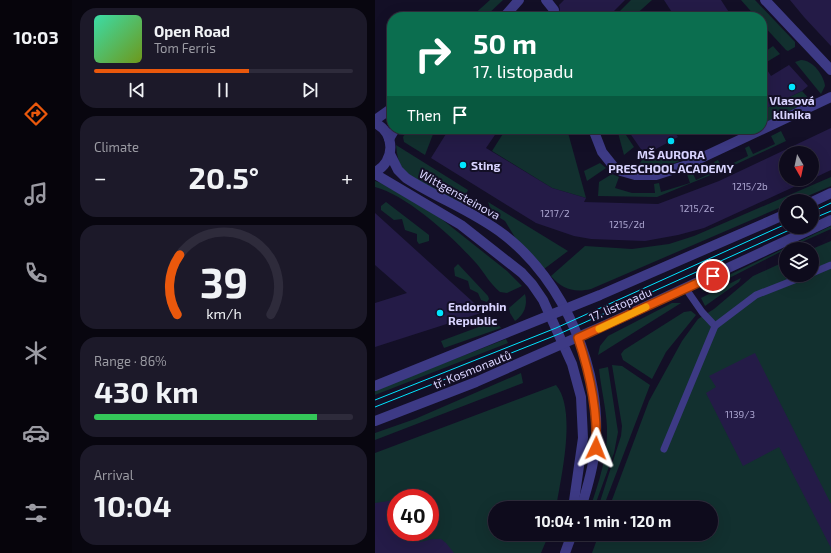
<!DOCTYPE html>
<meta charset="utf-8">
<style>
:root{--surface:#0e0b1c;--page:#1c1929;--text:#f1f3f6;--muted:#9b9ba3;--line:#2e2b3b;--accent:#ea580c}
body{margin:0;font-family:"Exo 2",sans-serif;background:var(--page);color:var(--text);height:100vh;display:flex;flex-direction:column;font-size:15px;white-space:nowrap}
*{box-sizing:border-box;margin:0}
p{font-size:13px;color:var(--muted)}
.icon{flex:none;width:22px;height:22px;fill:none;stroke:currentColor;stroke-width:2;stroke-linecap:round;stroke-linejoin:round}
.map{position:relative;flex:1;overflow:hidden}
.side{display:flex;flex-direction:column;gap:8px;padding:8px;background:#08060f;width:303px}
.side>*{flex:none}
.guide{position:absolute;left:12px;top:12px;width:380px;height:122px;border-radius:16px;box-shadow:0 4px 16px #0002,0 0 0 1px var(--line);background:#0b6e4f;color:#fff;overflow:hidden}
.needle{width:26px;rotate:171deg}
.tools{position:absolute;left:404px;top:146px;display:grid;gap:8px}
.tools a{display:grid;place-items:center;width:40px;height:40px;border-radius:50%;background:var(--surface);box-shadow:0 4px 16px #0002,0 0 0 1px var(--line);font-size:20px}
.speed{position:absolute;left:12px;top:489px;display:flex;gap:8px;font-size:20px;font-weight:700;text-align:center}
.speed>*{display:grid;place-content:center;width:52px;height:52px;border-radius:50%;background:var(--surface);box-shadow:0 4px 16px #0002,0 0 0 1px var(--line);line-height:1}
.speed .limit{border:6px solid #d22;background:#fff;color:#111}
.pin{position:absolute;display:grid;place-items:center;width:34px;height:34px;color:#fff;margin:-17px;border:2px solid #fff;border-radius:50%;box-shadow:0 1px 4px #0007}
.me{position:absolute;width:44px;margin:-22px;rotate:2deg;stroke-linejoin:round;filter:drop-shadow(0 0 3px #0008)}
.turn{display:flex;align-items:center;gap:14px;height:84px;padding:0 20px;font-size:18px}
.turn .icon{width:52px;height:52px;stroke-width:2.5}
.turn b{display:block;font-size:28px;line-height:34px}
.then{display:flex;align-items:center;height:38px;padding:0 20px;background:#0003;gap:8px;font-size:15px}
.big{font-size:30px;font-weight:700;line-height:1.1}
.side .widget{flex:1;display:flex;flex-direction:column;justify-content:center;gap:6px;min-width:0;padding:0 14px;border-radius:16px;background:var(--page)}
.side .dial{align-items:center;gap:0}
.dial svg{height:104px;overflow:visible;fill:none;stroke:var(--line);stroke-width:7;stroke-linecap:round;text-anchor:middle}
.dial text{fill:var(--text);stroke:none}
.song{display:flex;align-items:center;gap:12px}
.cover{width:48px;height:48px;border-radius:6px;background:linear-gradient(135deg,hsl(160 70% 55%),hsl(80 70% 35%))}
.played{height:4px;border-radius:2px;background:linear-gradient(90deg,var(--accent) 60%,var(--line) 60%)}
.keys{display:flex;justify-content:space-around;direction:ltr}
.heat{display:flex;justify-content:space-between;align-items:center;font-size:22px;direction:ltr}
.charge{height:6px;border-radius:3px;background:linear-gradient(90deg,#34c759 86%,var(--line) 0)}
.trip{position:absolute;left:113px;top:501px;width:230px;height:40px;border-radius:20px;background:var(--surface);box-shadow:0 4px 16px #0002,0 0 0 1px var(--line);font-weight:700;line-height:40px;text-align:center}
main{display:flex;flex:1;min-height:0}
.dock{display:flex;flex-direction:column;width:72px;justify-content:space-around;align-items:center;background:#06040b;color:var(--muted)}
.dock .icon{width:28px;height:28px}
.dock .on{color:var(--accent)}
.dock b{font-size:18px;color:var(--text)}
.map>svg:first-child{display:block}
.green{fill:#12302f;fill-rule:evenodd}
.building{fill:#241b47}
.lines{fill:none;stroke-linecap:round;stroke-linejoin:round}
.service{stroke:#3d3a85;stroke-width:7}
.minor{stroke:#3d3a85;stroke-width:10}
.tertiary{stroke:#3d3a85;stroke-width:10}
.tram{stroke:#00e5ff;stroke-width:1}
.route-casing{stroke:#983908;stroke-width:10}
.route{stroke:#ea580c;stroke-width:7}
.slow{stroke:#f59e0b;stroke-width:7}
.poi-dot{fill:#00e5ff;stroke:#130f26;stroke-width:1.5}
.labels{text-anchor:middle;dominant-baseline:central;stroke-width:4;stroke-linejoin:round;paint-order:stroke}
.number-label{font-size:10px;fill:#aca6d1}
.poi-label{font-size:12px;font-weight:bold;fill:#d9d4ff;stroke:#130f26}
.street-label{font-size:12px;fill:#d9d4ff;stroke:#130f26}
</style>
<main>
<nav class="dock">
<b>10:03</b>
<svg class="icon on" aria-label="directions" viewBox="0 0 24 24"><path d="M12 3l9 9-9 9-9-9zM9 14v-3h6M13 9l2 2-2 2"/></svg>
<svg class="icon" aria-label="music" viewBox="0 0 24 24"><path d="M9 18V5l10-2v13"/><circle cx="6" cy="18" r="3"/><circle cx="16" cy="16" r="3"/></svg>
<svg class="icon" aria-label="phone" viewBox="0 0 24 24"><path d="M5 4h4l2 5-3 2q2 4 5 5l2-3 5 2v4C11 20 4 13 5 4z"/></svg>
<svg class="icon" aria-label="climate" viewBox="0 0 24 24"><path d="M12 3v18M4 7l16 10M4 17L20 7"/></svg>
<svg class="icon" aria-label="car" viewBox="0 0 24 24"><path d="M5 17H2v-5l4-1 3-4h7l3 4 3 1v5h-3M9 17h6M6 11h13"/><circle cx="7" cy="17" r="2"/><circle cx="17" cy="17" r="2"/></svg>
<svg class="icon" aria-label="filters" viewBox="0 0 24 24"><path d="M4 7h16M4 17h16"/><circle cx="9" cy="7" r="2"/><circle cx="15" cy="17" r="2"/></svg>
</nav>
<section class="side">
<div class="widget">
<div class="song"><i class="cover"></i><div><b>Open Road</b><p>Tom Ferris</p></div></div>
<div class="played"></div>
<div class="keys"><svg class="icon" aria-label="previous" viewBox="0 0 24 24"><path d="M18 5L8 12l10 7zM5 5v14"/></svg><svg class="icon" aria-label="pause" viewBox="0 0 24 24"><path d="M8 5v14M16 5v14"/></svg><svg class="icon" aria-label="next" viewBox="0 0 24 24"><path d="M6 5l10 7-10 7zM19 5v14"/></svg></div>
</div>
<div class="widget"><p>Climate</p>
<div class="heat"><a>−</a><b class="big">20.5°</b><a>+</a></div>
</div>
<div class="widget dial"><svg viewBox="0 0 100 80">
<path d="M14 69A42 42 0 1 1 86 69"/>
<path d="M14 69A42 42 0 0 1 16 23" stroke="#ea580c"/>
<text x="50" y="56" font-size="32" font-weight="700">39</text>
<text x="50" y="72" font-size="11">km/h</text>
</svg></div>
<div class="widget"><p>Range · 86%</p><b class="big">430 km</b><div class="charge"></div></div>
<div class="widget"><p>Arrival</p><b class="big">10:04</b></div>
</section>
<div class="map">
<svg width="456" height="553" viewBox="0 0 456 553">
<rect width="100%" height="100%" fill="#130f26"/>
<g class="green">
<path d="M115,0H128L110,17H96Z"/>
<path d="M256,0H277L258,17H239Z"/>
<path d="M366,0H380L420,42V47L413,51L411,50L387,24V17H381Z"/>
<path d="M398,46L405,54L390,63L387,59V54Z"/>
<path d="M426,60C438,60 449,76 450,86L446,94L420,62Z"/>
<path d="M427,91L436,101L387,124V120L393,118L389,109Z"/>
<path d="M33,129H60L50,155L29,142L28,137Z"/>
<path d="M131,129H192L211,198L177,188L117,151Z"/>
<path d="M242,129H247L259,147L249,155Z"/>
<path d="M406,131L411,141L353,168L352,166L373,156L370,148L374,146L378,154L400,144L396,136Z"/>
<path d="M21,145L93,190L86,204C68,194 44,186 30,171C23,164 22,154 21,145Z"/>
<path d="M312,153V158C297,165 278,171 262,168L267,160Z"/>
<path d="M343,160L348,170L282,197L223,196L224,182L237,174L244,177L240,188L257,193H280L279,184L284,183L286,192L315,183L312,174L317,172L321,180L343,170L339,162Z"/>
<path d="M225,163L231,168L212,181L209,171Z"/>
<path d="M456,177V186L421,201H411V205L216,289C199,293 187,289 176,276L210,246L257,249L294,244L319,236Z"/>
<path d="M0,181L6,183L64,217L132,271L147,286L132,293L125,292C115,284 109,272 101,263C79,238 32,195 0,187Z"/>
<path d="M11,202L54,235V241L44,244L42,241V234L30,230L27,219L19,220L6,210V206Z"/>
<path d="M113,202L193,251L169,269L141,239L130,221L117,213Z"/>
<path d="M456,226V229L411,249L327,292L331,286Z"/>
<path d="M456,241V553H217L224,534H336V508H234L274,401L307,341L323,319L339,309L378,276L411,261V275H437V249Z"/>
<path d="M83,264L113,296L114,299L112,302L106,300L103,293L95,289L93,281L80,276L79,268Z"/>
<path d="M366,278L364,282L330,306L326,298Z"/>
<path d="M150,294C153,305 149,315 140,321L135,313L134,308Z"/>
<path d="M297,303H306L223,355L225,346L233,336Z"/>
<path d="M316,311L321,315L291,352L277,379L248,360L246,354L249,350L309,312Z"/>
<path d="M121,322L126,328L69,348L66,341L109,325Z"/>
<path d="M131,339L133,343L0,395V390Z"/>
<path d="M237,365L247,366L275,385L228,508H223L246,436L247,426Z"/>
<path d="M233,367L243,432L239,453L219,508H215C224,483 233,454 232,427C231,408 226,388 224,369Z"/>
<path d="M146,373L148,383L0,440V433L40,419Z"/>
<path d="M181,385C202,410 186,477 181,508H120V534H174L166,553H0V453ZM21,498H55V532H21Z"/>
</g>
<g class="building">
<path d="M189,0H250L233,17H172L175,15L180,16L183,15L185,9L184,5Z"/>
<path d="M289,0H346L357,17H300Z"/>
<path d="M415,0H456V46L429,17Z"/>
<path d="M387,62L396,76L414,65L433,86L427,91L387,110Z"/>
<path d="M456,128V170L437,179V153H411V179H436L329,228L303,235L270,241L216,239L199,236L161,223L56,158L74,129H124L111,148L177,188L211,198L209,202L283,204L344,181Z"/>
<path d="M252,129H297L303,137L270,155Z"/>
<path d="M0,213L109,312L0,347V303L32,293L0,265Z"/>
<path d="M380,353L456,504V548L404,447L368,466L331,393L341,387L334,376Z"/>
<path d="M21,500V532H44L45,542L58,539H66L71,543L79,553H0V503Z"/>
</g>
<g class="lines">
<g class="service">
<path d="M437,273L456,265"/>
<path d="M311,289L327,312L340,326"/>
<path d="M289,449L340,326L381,295L432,275"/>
</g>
<g class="minor">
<path d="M171,0L179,10"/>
<path d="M390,0L456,70"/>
<path d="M129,17L144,0"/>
<path d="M0,120L17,108"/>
<path d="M218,129L227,152L239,167L246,171L260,175H281L309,166L456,97"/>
<path d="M14,139L20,129"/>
</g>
<g class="tertiary">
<path d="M0,123C21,133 20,162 0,172"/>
<path d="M15,154L23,170L31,178C62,198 98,211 128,234C189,280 229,373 220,449C218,469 212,489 206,508"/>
<path d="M0,174L86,225L147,273L157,284L168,300L197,364L206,397L208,438L198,508"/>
<path d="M437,202L456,193"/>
<path d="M0,386L225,295L411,214"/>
<path d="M0,421L101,382L237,322L456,220"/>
<path d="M190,553L197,534"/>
</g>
<g class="tram">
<path d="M437,212L456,203"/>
<path d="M437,219L456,211"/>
<path d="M0,400L181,328L411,224"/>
<path d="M0,407L184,334L421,227"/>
</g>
</g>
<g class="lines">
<g class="route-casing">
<path id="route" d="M221,448C223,410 215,374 203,338L338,276"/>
</g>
<use href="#route" class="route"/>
<path class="slow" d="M224,329L271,307"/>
</g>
<g class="poi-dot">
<circle cx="417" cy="87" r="4"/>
<circle cx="296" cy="141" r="4"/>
<circle cx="88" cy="165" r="4"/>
<circle cx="65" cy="313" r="4"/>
</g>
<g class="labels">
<g class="number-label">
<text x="375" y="186">1215/2b</text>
<text x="322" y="208">1215/2c</text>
<text x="180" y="213">1217/2</text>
<text x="252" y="224">1215/2d</text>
<text x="365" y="414">1139/3</text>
</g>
<g class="poi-label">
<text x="417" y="100">Vlasová<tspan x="417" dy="14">klinika</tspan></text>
<text x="296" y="154">MŠ AURORA<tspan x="296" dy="14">PRESCHOOL ACADEMY</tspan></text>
<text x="96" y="165" text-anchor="start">Sting</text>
<text x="73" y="306" text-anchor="start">Endorphin<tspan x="73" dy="14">Republic</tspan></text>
</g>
<g class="street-label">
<text transform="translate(85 194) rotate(29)">Wittgensteinova</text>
<text transform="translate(245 304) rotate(-24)">17. listopadu</text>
<text transform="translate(97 369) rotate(-22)">tř. Kosmonautů</text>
</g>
</g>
</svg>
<div class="tools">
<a><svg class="needle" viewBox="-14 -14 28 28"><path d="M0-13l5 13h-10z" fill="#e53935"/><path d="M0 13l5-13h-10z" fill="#9b9ba3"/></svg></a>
<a><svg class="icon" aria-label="search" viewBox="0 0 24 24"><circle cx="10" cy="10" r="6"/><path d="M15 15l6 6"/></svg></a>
<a><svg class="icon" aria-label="layers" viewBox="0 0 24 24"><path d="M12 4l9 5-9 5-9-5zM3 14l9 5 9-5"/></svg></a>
</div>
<div class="speed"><div class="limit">40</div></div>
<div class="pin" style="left:338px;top:276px;background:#d93025"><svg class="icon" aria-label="arrive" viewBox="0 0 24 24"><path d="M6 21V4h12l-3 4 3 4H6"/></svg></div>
<svg class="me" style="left:221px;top:448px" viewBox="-20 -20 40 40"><path d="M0-17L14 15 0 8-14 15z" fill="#ea580c" stroke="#fff" stroke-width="4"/></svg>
<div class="trip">10:04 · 1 min · 120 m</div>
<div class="guide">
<div class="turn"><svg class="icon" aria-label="right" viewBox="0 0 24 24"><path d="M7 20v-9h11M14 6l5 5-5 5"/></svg><div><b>50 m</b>17. listopadu</div></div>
<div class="then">Then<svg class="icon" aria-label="arrive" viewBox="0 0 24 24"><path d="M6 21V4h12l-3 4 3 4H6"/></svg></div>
</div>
</div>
</main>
